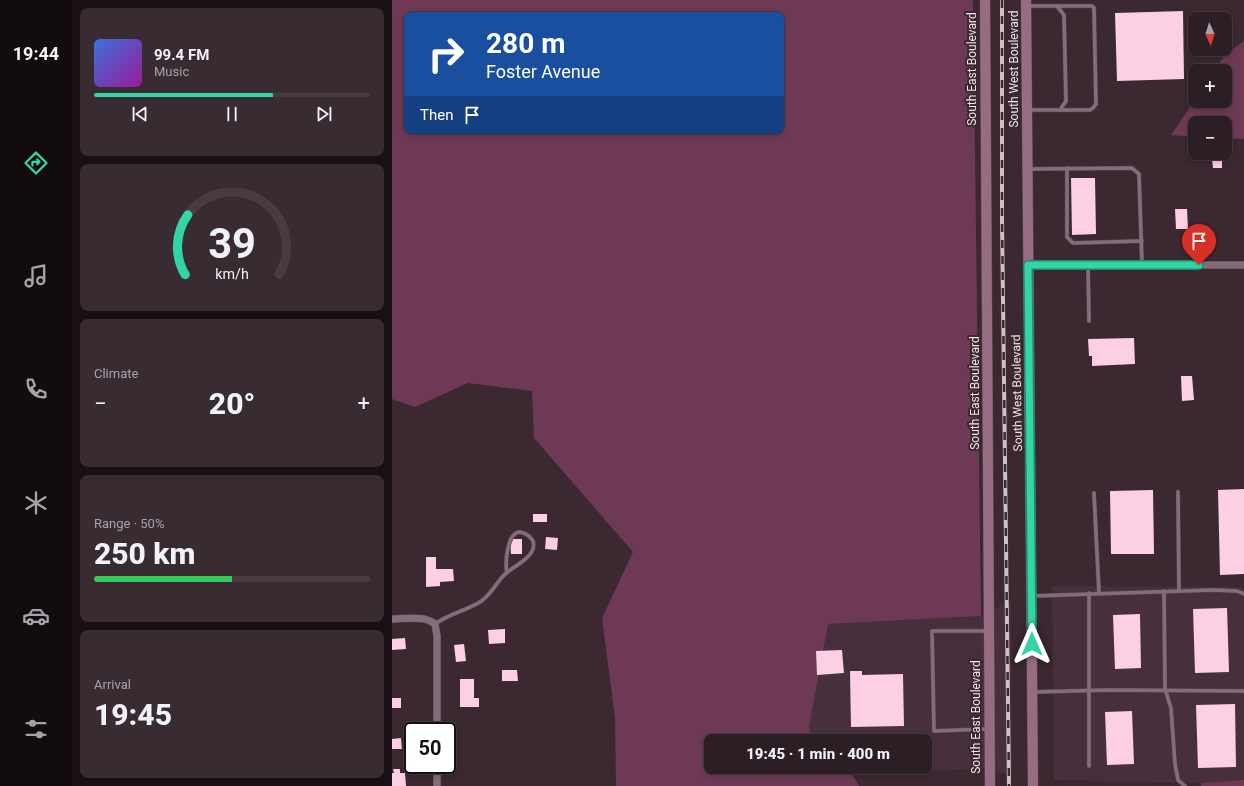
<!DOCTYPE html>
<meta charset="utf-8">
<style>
:root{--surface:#2c1e25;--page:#382b32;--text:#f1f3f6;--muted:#a6a2a7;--line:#483c42;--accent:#33d4a8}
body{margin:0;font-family:Roboto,sans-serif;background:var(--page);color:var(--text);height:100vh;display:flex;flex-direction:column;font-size:15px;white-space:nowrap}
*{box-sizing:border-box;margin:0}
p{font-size:13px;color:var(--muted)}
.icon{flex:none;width:22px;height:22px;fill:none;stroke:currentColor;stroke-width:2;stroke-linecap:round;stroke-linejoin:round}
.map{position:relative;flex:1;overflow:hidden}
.details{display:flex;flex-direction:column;gap:8px;padding:8px;background:#181014;width:320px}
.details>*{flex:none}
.top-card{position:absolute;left:12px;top:12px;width:380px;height:122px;border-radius:8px;box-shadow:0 2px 6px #0003,0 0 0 1px var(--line);background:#1a4fa0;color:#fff;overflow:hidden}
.needle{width:26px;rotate:176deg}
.tools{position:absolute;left:796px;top:12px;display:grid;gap:8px}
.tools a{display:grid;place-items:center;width:44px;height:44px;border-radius:8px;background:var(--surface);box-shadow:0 2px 6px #0003,0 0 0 1px var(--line);font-size:20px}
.speed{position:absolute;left:12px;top:722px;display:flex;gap:8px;font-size:20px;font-weight:700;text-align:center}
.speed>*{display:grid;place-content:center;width:52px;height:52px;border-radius:50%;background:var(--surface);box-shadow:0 2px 6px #0003,0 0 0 1px var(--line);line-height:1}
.speed .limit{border:2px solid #111;border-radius:6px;background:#fff;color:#111}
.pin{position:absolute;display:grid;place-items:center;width:34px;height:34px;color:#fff;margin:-41px -17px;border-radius:50% 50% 50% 0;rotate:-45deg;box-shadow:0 0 4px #0007}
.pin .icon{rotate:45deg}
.me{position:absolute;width:44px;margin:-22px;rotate:0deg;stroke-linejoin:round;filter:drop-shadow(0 0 3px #0008)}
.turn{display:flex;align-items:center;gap:14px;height:84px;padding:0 16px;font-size:18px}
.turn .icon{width:52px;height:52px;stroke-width:2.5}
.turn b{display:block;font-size:28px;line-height:34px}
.then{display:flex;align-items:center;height:38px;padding:0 16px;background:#0003;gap:8px;font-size:15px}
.big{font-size:30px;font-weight:800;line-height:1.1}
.details .widget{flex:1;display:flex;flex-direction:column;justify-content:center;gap:6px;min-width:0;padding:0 14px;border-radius:8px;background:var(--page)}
.details .dial{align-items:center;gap:0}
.dial svg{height:104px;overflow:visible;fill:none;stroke:var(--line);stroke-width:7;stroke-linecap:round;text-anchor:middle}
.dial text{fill:var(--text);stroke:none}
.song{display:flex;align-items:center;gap:12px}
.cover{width:48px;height:48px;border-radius:6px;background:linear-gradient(135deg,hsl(220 70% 55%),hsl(300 70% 35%))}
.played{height:4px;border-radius:2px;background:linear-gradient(90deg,var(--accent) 65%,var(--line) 65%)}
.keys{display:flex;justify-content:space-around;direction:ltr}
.heat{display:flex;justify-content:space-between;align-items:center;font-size:22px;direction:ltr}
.charge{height:6px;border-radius:3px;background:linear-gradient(90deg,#34c759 50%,var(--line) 0)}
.trip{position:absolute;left:312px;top:734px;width:228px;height:40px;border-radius:8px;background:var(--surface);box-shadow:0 2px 6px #0003,0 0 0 1px var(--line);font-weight:800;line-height:40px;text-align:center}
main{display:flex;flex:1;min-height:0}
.tabs{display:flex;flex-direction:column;width:72px;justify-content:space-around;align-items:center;background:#120c0f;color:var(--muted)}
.tabs .icon{width:28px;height:28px}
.tabs .on{color:var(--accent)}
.tabs b{font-size:18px;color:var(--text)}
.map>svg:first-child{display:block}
.built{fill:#472f3c}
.green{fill:#6e3955;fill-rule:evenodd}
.building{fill:#fccfe5}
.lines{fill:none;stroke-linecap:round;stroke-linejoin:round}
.lane-casing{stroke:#57474f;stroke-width:4.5}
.street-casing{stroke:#57474f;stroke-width:8}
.secondary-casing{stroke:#57474f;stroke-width:11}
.lane{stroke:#836d78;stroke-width:3.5}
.street{stroke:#836d78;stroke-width:7}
.secondary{stroke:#966c82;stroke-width:10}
.rail-casing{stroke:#cfc1c8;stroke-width:4}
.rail{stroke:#3b2831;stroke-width:2.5;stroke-dasharray:8;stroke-linecap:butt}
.route-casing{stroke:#218a6d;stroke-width:10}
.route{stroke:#33d4a8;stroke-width:7}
.labels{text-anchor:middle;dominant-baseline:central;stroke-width:4;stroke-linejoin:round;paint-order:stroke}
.street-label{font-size:12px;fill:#f0e3e9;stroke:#3b2831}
</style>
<main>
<nav class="tabs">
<b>19:44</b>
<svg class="icon on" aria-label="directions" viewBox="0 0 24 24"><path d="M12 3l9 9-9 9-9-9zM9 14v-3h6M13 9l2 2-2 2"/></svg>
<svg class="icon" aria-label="music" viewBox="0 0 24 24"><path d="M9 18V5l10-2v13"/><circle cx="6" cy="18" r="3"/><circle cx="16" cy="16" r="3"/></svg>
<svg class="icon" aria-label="phone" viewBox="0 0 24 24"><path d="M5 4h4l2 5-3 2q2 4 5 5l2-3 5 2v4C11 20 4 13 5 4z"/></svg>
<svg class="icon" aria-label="climate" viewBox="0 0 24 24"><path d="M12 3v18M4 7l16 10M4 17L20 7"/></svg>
<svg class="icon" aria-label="car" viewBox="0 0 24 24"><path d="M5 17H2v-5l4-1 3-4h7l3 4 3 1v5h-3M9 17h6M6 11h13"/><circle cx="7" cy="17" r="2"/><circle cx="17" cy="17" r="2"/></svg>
<svg class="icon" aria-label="filters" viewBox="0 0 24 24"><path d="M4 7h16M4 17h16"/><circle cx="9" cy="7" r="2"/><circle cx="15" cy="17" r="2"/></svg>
</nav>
<section class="details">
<div class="widget">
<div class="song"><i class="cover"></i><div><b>99.4 FM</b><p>Music</p></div></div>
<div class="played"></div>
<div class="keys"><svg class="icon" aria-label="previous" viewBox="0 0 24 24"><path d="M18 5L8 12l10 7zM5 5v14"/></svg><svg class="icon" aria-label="pause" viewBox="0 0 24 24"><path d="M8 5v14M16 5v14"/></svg><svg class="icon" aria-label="next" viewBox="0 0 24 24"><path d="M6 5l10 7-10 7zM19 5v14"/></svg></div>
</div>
<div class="widget dial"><svg viewBox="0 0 100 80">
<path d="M14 69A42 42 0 1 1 86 69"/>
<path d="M14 69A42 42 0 0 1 16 23" stroke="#33d4a8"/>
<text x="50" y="56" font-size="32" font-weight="700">39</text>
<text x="50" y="72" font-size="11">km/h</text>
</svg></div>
<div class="widget"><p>Climate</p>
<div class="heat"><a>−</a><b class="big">20°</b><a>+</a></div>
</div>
<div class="widget"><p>Range · 50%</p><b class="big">250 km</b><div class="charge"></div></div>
<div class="widget"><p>Arrival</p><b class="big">19:45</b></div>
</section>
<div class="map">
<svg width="852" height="786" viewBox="0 0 852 786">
<rect width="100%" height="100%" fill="#3b2831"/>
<g class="built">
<path d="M660,586L850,587L852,590V780L809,783L662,780Z"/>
<path d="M619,601L620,775L591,769L430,775L428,767H533V741H421L417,727L436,624L589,616Z"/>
</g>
<g class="green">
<path d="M0,0H581L589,616L436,624L417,727L421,741H319V767H428L430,775L460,774L467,786H224L223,718L210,618L241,552L142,438L140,391L76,383L23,407L0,399ZM15,15H389V131H15Z"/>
<path d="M852,41V139L833,138V123H803V137L779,135L803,100V101H833V71H822L833,55Z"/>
<path d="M852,780V786H809V783Z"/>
</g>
<g class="building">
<path d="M791,11L792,79L725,81L723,13Z"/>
<path d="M830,158V168H821L820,159Z"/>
<path d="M679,178H703L704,234L680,235Z"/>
<path d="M783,209H795L796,229H784Z"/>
<path d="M742,338L743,364L700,366V356H697L696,339Z"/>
<path d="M789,376H800L802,400L790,401Z"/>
<path d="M852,489V574L828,575L826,490Z"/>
<path d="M761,490L762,554H719L718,491Z"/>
<rect x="141" y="514" width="14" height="8"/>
<path d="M154,537L166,538L165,550L153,549Z"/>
<path d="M118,539H130V554H119Z"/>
<path d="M34,557H44V569H61L62,581L48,582V586L34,587Z"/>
<path d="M835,608L837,672L803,673L801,609Z"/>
<path d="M748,614L749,668L723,669L721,615Z"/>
<path d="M113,629V643L97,644L96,630Z"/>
<path d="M13,638L14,649L0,650V639Z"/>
<path d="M72,644L74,661L64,662L62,645Z"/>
<path d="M450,650L452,673L425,675L424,651Z"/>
<path d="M110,670H125L126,681H110Z"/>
<path d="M458,671H470V675L511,674L512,726L459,727Z"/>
<path d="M68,679H82V698H87V707H68Z"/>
<rect x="0" y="698" width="9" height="10"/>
<path d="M843,704L844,767L806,768L804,705Z"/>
<path d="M740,711L742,764L715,765L713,712Z"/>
<path d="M9,738L10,749H0V739Z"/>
<path d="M1,769H8V773H13L14,786H0V773H2Z"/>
</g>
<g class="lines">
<g class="lane-casing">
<g id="lane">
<path d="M635,6H665L672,15L674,101L668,110H636"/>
<path d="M665,6H700L702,8L704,104L701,108L698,110H668"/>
<path d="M675,168V237L681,243L750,241"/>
<path d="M636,169L740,168L747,174L750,265"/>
<path d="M696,266L697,321"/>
<path d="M786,492L787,591"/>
<path d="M702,493L707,593"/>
<path d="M772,591L773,689L779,708L783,764L786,780L793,786"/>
<path d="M640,596L821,590L845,591L852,594"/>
<path d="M43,624C57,614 73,611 88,602C99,595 104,583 113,574C121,567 133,562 139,553C142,549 142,545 141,541C138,536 134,533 128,532C115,532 113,563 115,573"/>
<path d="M596,631H540L542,731L596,729"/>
<path d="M641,692L716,690L852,691"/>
<path d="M697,766V593"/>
</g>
</g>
<g class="street-casing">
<g id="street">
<path d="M636,265H852"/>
<path d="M0,619C13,619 33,615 43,624L45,636V731"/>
<path d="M45,765V786"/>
</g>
</g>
<g class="secondary-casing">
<g id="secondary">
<path d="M593,0L598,786"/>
<path d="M634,0L641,786"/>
</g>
</g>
<use href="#lane" class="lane"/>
<use href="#street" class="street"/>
<use href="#secondary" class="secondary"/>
<g class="rail-casing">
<path id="rail" d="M610,0V220L617,786"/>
</g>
<use href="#rail" class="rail"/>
</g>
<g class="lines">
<g class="route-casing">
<path id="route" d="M640,644L636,265H807"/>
</g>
<use href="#route" class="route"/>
</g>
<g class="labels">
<g class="street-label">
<text transform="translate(580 69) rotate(-90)">South East Boulevard</text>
<text transform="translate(622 69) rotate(-90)">South West Boulevard</text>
<text transform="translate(583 393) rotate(-90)">South East Boulevard</text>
<text transform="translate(625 393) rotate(-91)">South West Boulevard</text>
<text transform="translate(584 717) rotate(-90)">South East Boulevard</text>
</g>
</g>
</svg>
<div class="tools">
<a><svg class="needle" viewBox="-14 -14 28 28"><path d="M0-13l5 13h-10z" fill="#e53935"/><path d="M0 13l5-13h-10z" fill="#a6a2a7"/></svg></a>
<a>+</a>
<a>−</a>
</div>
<div class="speed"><div class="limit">50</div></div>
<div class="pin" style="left:807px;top:265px;background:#d93025"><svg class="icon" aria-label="arrive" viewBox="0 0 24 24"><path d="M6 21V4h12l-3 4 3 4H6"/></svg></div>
<svg class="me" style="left:640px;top:644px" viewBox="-20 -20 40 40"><path d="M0-17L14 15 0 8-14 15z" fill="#33d4a8" stroke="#fff" stroke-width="4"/></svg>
<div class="trip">19:45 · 1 min · 400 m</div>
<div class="top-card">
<div class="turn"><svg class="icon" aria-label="right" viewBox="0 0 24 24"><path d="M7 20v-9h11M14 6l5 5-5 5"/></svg><div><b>280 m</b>Foster Avenue</div></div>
<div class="then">Then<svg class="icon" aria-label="arrive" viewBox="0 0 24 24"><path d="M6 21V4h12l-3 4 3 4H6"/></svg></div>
</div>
</div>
</main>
